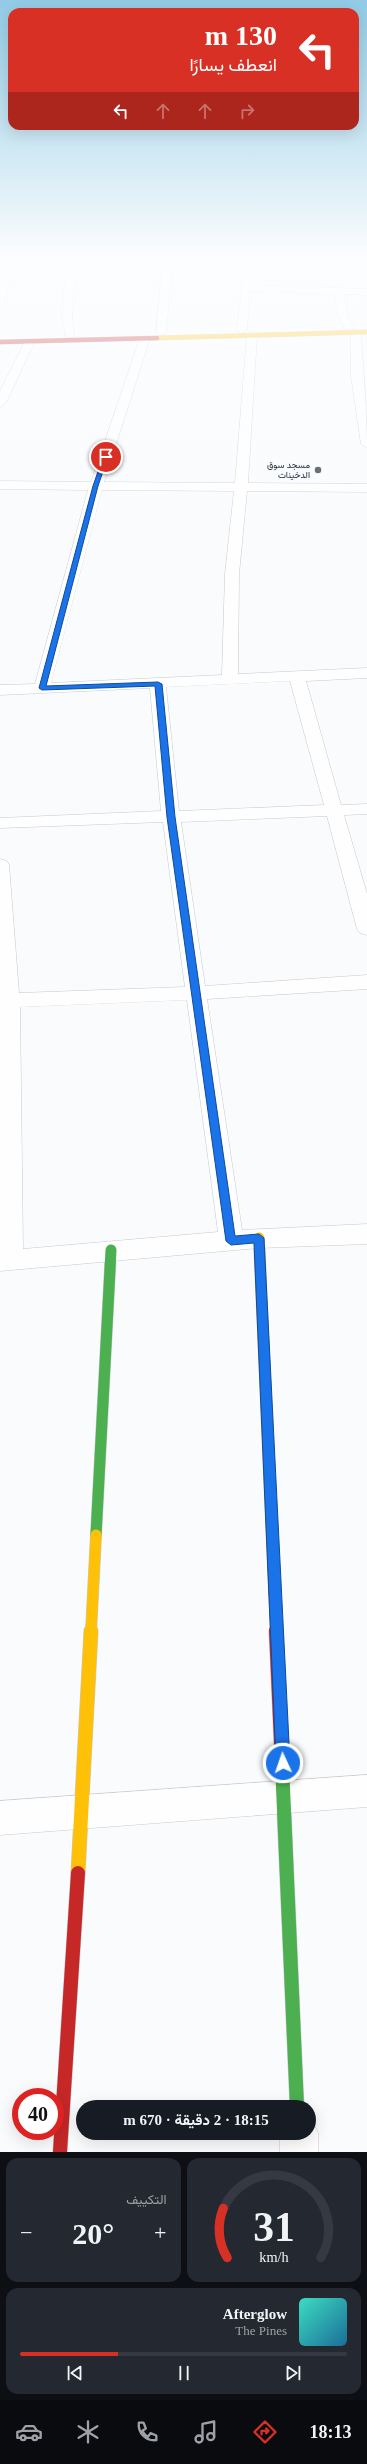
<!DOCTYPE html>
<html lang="ar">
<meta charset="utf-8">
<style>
:root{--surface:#171b24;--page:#242831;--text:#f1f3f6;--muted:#9ea1a6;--line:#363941;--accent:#d93025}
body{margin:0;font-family:"Times New Roman",Vazirmatn,serif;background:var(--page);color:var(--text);direction:rtl;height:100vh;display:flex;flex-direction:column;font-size:15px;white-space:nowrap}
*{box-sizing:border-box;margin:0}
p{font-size:13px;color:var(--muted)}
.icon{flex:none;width:22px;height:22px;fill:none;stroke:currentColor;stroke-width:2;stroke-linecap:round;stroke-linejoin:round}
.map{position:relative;height:2152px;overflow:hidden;direction:ltr}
.details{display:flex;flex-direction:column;gap:6px;padding:6px;background:#0d0f14;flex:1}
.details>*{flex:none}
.guide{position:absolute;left:8px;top:8px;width:351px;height:122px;border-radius:12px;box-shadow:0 4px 16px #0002;direction:rtl;background:#d93025;color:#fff;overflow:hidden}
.speed{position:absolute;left:12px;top:2088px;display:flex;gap:8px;font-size:20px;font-weight:700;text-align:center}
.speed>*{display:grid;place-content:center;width:52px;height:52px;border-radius:50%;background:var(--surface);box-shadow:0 4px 16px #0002;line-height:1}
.speed .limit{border:6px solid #d22;background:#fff;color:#111}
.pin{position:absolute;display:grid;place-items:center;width:34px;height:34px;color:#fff;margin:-17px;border:2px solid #fff;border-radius:50%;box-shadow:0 1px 4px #0007}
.me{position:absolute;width:44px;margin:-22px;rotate:357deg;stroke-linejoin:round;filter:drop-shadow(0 0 3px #0008)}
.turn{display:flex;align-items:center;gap:14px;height:84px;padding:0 16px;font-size:18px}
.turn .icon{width:52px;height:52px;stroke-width:2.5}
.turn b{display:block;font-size:28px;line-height:34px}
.lanes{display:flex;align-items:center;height:38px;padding:0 16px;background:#0003;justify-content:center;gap:20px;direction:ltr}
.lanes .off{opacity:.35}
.big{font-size:30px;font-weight:700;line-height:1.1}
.details .card{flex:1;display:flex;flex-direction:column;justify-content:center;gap:6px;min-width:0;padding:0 14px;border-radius:12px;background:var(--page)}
.details .dial{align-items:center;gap:0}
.dial svg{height:104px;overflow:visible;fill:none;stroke:var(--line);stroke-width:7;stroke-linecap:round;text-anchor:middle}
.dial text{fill:var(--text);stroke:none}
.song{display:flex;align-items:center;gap:12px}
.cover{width:48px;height:48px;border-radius:6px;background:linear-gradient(135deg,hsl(170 70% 55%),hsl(200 70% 35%))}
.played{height:4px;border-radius:2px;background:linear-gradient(90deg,var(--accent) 30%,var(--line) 30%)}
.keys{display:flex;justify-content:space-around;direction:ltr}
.heat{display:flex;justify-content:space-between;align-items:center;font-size:22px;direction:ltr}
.details .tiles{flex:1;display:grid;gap:6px;grid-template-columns:1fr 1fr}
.card:last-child{grid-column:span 2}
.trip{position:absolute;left:76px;top:2100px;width:240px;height:40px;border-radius:20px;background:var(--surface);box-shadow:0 4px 16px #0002;font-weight:700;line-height:40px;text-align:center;direction:rtl}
.menu{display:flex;height:64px;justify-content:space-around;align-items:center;background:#090b0e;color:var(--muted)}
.menu .icon{width:28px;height:28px}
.menu .current{color:var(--accent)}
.menu b{font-size:18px;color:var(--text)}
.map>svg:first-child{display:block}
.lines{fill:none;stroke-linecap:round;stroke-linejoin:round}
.street-casing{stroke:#c6cace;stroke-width:1}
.fast-far1-casing{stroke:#c6cace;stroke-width:12}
.fast-casing{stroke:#c6cace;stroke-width:15}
.slow-far2-casing{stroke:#c6cace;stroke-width:5}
.slow-far1-casing{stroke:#c6cace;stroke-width:12}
.slow-casing{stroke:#c6cace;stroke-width:15}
.jam-far2-casing{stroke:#c6cace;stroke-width:5}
.jam-far1-casing{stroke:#c6cace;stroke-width:12}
.jam-casing{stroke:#c6cace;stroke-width:15}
.street{fill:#fefeff;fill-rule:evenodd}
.fast-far1{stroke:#4caf50;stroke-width:11}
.fast{stroke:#4caf50;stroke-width:14}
.slow-far2{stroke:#ffc107;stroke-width:4.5}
.slow-far1{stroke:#ffc107;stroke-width:11}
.slow{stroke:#ffc107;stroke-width:14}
.jam-far2{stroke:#c62828;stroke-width:4.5}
.jam-far1{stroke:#c62828;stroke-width:11}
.jam{stroke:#c62828;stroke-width:14}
.route{fill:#1a73e8;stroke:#114b97}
.poi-dot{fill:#6a6f73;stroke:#f8fbfe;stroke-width:1.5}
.labels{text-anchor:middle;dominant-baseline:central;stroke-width:3;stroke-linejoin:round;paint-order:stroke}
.far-poi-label{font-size:9px;fill:#1d2329;stroke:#f8fbfe;text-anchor:end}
</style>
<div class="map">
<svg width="367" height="2152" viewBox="0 0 367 2152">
<rect width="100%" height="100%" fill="#f9fbfd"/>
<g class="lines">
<g class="street-casing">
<g id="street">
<path d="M67,260H77L72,314L74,337H66L65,335L62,314L66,271H12L5,303L0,306V281L2,271H0V265H67Z"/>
<path d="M163,260H173L166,332L161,335L156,332Z"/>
<path d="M306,260H316L318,271L313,275H252L251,285L367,289V295L344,294L348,316L354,327L353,329H345L338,316L334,294L250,291L247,330L242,333L238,332L237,330L244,270H308Z"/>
<path d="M356,329L361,332C363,371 367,409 367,448L361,444L351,376V332Z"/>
<path d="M252,332L257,335L248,483L367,484V492L247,491L239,574L238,674L367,668V678L306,681L341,805L367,804V814L344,815L367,894V935L360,933L357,929L327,816L181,822L205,986L367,975V989L207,999L242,1230L367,1224V1244L259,1248L0,1271V859L7,861L9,865L19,993L185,987L163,822L0,828V818L161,811L150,688L0,695V685L35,684L88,490L0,489V481L91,482L140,338L145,335L150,338L104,482L235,483L247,335ZM102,490L234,491L225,574L222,675L51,683ZM290,681L324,805L179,811L166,687ZM187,1000L218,1232L23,1249L20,1007Z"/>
<path d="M30,338L35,341L6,403L0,407V391L25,341Z"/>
<path d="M367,1775V1807L0,1835V1801Z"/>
<path d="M309,2118L312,2120L318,2133V2152H280V2133H309Z"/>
</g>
</g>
<g class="fast-far1-casing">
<path id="fast-far1" d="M96,1535L111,1250"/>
</g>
<g class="fast-casing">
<path id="fast" d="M282,1765L297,2107"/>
</g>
<g class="slow-far2-casing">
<path id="slow-far2" d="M157,338L367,332"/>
</g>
<g class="slow-far1-casing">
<g id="slow-far1">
<path d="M259,1238L273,1565"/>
<path d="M91,1632L96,1535"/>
</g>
</g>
<g class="slow-casing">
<path id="slow" d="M78,1873L91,1631"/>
</g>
<g class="jam-far2-casing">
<path id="jam-far2" d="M0,342L157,338"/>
</g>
<g class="jam-far1-casing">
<path id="jam-far1" d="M273,1565L276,1632"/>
</g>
<g class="jam-casing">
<g id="jam">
<path d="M276,1631L282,1765"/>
<path d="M60,2152L78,1873"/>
</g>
</g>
<use href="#street" class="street"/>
<use href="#fast-far1" class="fast-far1"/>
<use href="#fast" class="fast"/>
<use href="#slow-far2" class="slow-far2"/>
<use href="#slow-far1" class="slow-far1"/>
<use href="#slow" class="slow"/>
<use href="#jam-far2" class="jam-far2"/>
<use href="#jam-far1" class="jam-far1"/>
<use href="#jam" class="jam"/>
</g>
<linearGradient id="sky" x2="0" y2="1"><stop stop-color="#92cbe6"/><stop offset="0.46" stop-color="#fcfdfe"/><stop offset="1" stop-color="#fcfdfe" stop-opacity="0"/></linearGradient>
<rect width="367" height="562" fill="url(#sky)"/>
<path class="route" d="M106,455L108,457L98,486L46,686L158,682L162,684L175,817L235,1236L259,1234L264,1238L290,1763L288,1768L283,1770L278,1768L276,1763L254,1243L231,1245L226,1241L167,817L155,686L42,690L39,688L93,486L103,457Z"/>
<circle class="poi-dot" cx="318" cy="470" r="4"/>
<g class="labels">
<g class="far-poi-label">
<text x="310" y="465">مسجد سوق<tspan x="310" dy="10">الدخينات</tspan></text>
</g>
</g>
</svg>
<div class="speed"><div class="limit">40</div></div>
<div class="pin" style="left:106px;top:457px;background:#d93025"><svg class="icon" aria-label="arrive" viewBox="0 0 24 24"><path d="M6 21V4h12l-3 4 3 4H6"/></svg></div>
<svg class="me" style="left:283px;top:1763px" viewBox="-20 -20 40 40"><circle r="17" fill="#1a73e8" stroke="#fff" stroke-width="3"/><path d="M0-11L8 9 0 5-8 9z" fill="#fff"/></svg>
<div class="trip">18:15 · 2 دقيقة · 670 m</div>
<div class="guide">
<div class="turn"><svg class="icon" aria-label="left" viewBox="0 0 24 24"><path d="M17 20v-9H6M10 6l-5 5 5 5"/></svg><div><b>130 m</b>انعطف يسارًا</div></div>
<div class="lanes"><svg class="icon" aria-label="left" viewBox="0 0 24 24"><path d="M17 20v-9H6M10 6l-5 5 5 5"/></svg><svg class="icon off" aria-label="ahead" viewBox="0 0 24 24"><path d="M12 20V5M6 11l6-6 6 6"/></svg><svg class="icon off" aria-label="ahead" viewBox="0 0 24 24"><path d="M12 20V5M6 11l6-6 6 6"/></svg><svg class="icon off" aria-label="right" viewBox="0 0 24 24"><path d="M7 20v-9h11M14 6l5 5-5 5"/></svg></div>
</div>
</div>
<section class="details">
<div class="tiles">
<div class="card dial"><svg viewBox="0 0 100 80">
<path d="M14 69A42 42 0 1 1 86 69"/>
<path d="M14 69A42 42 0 0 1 11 31" stroke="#d93025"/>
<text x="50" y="56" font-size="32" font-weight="700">31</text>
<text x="50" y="72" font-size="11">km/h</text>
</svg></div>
<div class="card"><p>التكييف</p>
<div class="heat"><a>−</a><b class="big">20°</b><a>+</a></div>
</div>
<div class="card">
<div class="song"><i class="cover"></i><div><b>Afterglow</b><p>The Pines</p></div></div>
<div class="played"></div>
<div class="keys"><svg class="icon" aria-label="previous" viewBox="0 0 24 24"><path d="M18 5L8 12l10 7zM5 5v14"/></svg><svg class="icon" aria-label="pause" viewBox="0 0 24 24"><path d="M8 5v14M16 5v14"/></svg><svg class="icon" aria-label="next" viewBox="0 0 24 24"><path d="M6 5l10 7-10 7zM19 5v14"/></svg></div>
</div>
</div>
</section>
<nav class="menu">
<b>18:13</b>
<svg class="icon current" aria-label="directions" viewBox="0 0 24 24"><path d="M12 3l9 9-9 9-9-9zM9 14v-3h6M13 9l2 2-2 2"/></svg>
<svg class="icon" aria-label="music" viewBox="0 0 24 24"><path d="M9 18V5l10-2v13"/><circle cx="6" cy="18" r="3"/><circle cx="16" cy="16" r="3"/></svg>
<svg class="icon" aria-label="phone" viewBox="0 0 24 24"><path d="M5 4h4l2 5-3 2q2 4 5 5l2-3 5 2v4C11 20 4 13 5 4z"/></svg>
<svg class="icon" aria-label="climate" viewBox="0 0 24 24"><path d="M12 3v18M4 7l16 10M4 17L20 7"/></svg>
<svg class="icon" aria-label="car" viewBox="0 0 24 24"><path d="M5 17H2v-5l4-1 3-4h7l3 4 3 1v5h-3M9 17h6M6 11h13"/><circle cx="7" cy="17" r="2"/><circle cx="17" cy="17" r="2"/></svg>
</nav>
